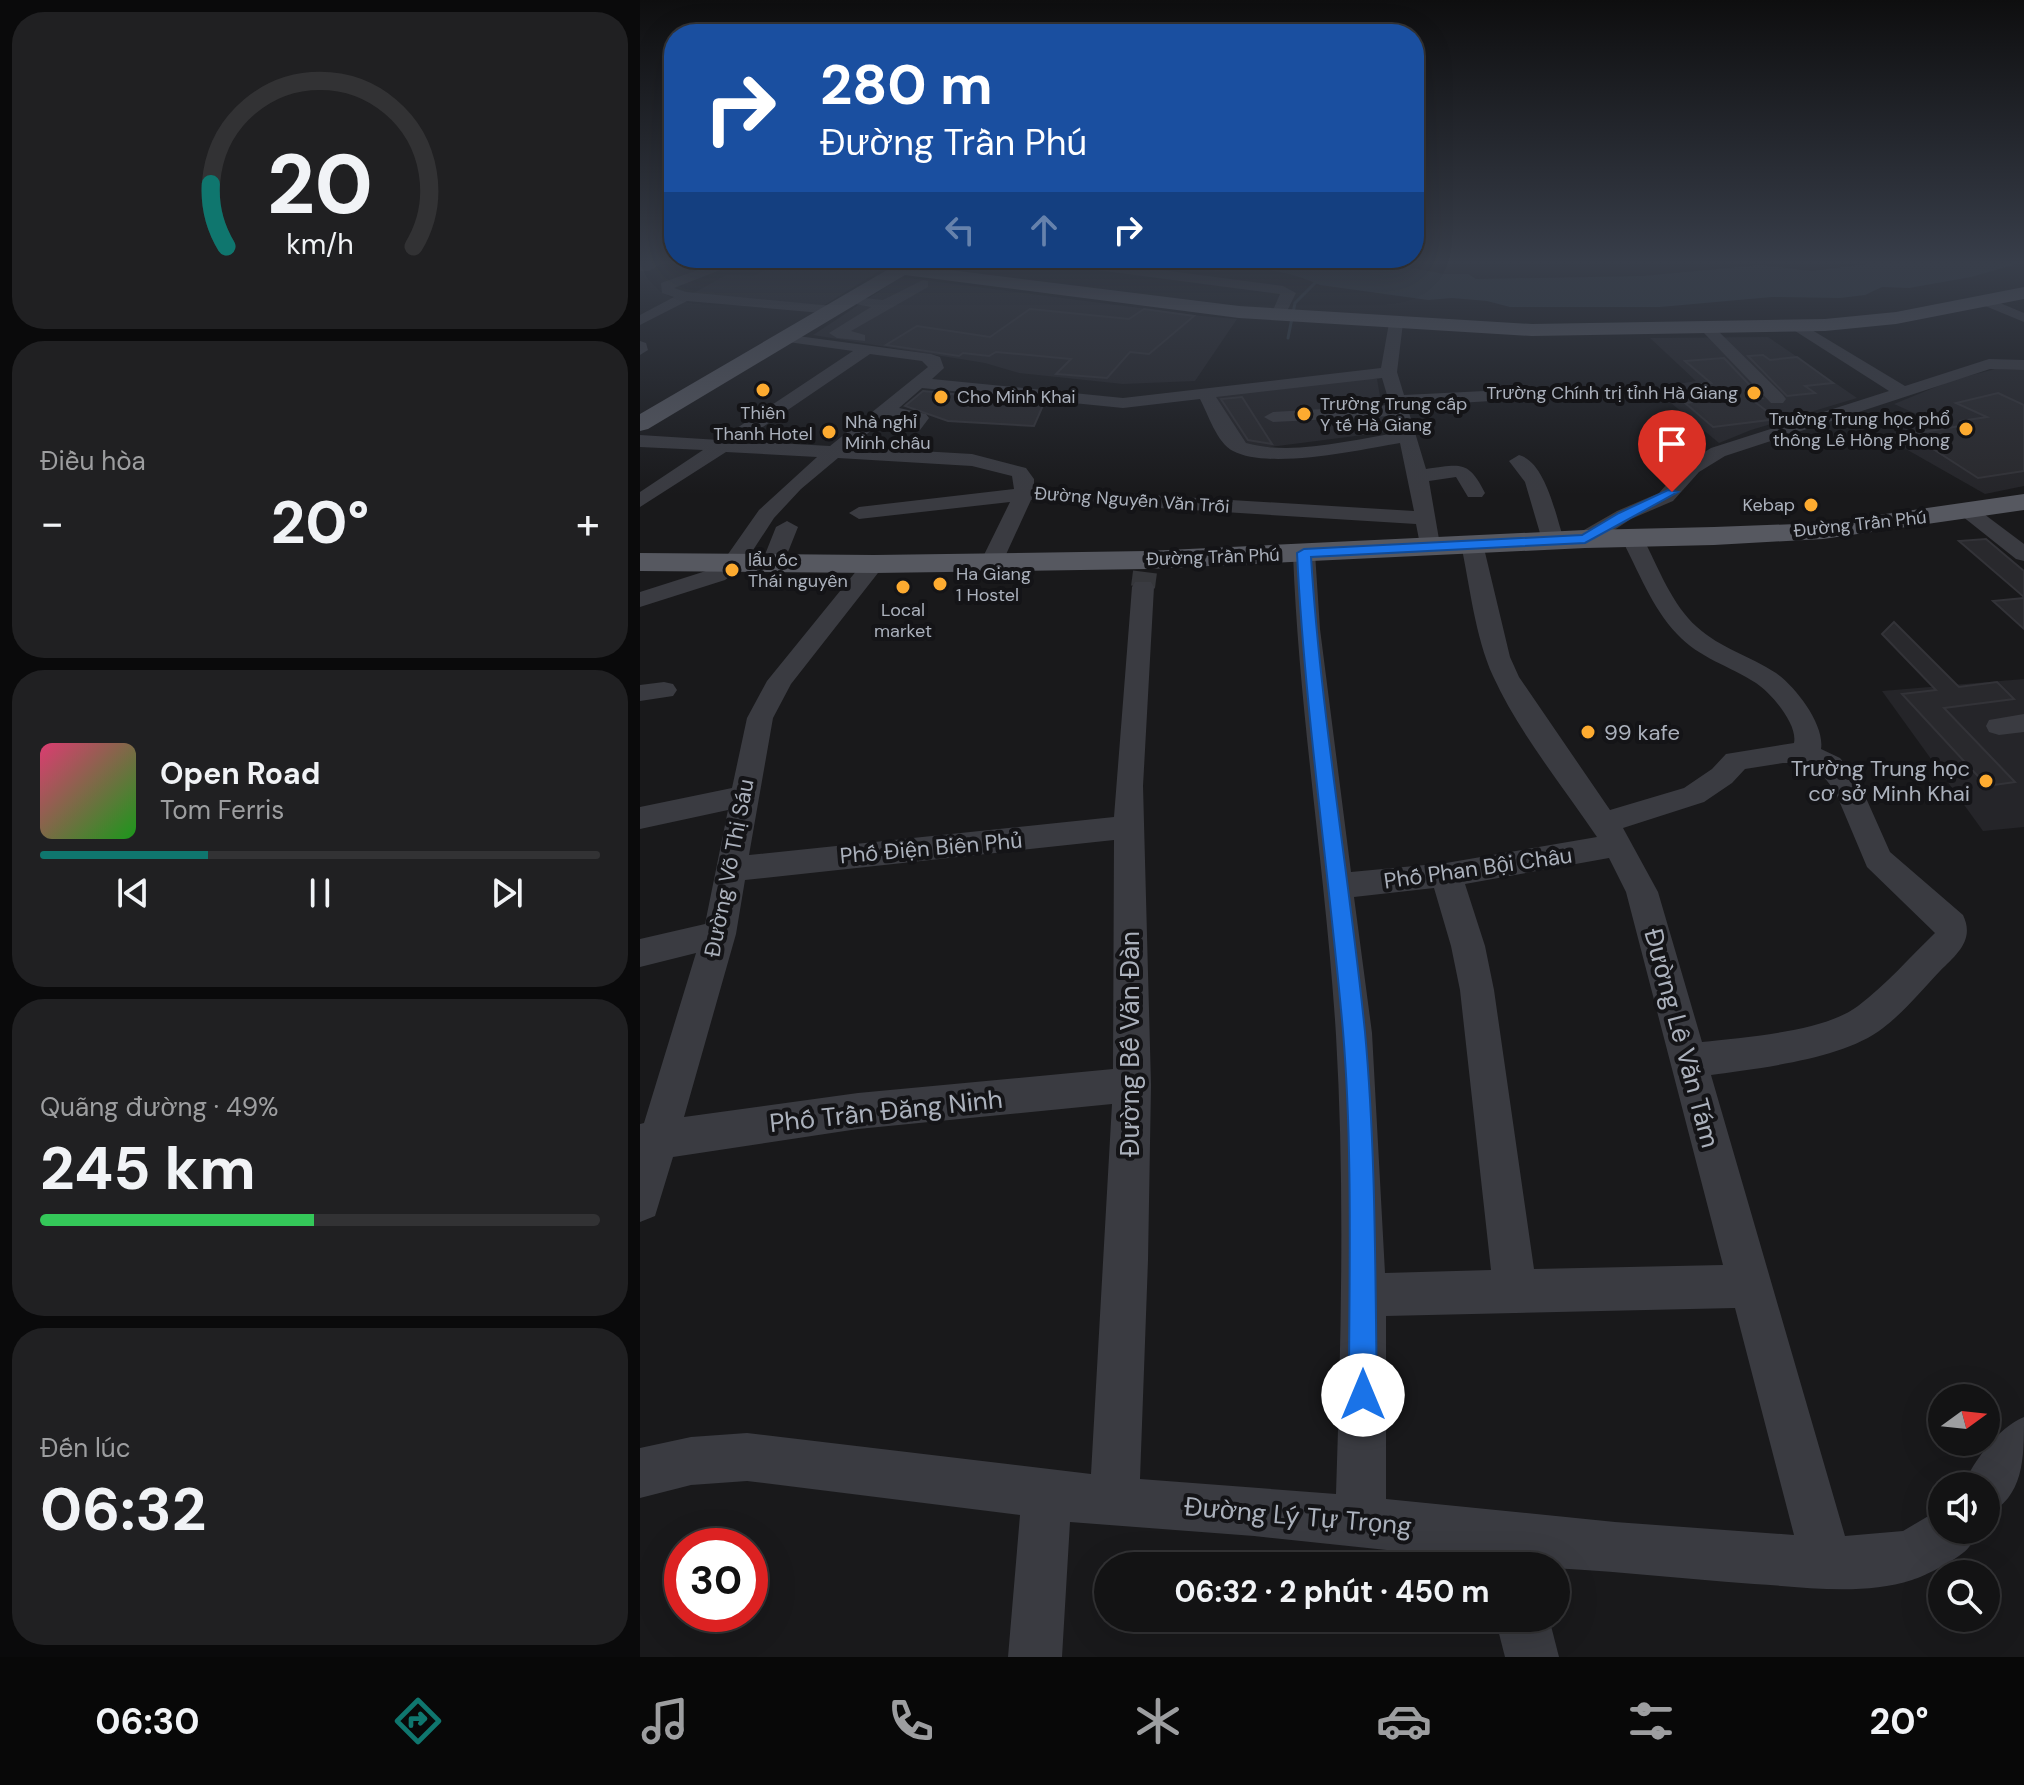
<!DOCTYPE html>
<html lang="vi">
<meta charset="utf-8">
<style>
:root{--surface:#131314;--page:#202022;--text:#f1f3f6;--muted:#9d9ea0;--line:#323234;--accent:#0f766e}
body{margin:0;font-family:"DM Sans",sans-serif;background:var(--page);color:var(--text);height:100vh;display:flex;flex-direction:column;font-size:30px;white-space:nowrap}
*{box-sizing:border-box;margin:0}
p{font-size:26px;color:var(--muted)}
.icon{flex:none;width:44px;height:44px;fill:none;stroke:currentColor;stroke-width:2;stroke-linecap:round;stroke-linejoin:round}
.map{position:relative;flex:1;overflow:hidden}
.sheet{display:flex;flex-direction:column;gap:12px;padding:12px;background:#0a0a0b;width:640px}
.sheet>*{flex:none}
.hud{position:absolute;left:24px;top:24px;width:760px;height:244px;border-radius:32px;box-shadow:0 8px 32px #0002,0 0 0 2px var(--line);background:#1a4fa0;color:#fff;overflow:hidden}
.needle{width:52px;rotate:75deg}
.buttons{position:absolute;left:1288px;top:1384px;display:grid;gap:16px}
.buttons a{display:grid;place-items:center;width:72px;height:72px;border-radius:50%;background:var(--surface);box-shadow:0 8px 32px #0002,0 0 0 2px var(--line);font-size:40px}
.speed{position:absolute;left:24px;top:1528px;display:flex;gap:16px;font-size:40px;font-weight:700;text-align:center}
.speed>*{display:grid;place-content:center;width:104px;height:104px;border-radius:50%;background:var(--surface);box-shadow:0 8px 32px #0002,0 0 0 2px var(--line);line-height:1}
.speed .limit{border:12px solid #d22;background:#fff;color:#111}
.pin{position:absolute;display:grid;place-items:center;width:68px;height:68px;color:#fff;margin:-82px -34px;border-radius:50% 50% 50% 0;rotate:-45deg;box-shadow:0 0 8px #0007}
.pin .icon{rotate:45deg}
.me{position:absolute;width:88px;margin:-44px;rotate:0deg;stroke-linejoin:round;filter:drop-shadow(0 0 6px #0008)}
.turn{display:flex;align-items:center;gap:28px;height:168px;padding:0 24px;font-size:36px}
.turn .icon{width:104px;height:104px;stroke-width:2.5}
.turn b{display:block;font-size:56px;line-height:68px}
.lanes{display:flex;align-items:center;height:76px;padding:0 24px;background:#0003;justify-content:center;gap:40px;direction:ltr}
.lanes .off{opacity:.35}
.big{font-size:60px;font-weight:700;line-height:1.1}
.sheet .tile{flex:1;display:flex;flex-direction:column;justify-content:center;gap:12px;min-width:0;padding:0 28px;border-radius:32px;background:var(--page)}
.sheet .dial{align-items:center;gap:0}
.dial svg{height:208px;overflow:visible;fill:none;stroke:var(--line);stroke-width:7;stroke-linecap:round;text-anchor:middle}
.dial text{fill:var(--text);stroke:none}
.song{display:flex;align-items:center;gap:24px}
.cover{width:96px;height:96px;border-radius:12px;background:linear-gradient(135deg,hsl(340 70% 55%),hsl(120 70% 35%))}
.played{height:8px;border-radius:4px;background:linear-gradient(90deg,var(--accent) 30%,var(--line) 30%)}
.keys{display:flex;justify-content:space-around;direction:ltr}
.heat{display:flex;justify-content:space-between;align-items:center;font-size:44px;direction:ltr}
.charge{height:12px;border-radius:6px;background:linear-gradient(90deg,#34c759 49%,var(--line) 0)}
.trip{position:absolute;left:454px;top:1552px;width:476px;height:80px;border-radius:40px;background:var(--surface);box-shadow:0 8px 32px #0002,0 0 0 2px var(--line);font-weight:700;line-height:80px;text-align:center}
.menu{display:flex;height:128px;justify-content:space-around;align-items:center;background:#080808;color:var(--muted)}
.menu .icon{width:56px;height:56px}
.menu .current{color:var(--accent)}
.menu b{font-size:36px;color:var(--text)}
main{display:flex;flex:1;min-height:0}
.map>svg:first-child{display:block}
.built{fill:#252529}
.water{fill:#2e3941}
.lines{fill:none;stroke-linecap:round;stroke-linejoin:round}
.stream{stroke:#2e3941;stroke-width:3}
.building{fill:#29292d;stroke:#333338;stroke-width:2}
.minor-tunnel{stroke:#36373b;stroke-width:24;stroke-dasharray:24 12;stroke-linecap:butt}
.minor{fill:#3a3b41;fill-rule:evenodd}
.major{fill:#565860;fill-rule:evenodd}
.route{fill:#1a73e8;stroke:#114b97;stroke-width:2}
.poi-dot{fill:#fdab30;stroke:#141417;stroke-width:3}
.labels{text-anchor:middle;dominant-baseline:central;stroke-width:8;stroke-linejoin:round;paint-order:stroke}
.far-poi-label{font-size:18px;fill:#abb1bc;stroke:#141417;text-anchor:start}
.far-street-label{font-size:18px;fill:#abb1bc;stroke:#141417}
.poi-label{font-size:22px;fill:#abb1bc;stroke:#141417;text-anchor:start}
.street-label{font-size:22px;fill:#abb1bc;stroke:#141417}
.near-street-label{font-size:26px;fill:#abb1bc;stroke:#141417}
</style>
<main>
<section class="sheet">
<div class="tile dial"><svg viewBox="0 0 100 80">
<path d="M14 69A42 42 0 1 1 86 69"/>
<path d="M14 69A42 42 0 0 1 8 45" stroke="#0f766e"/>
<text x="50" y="56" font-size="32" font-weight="700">20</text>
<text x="50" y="72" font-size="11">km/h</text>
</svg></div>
<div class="tile"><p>Điều hòa</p>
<div class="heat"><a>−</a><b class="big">20°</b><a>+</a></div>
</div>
<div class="tile">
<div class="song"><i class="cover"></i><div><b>Open Road</b><p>Tom Ferris</p></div></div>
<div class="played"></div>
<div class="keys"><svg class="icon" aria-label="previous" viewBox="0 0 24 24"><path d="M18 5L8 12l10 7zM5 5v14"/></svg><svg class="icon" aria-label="pause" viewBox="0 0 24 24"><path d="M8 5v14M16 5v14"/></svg><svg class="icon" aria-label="next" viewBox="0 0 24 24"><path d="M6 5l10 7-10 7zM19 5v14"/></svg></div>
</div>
<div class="tile"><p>Quãng đường · 49%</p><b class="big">245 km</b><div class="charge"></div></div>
<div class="tile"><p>Đến lúc</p><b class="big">06:32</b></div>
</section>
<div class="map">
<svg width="1384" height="1657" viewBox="0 0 1384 1657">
<rect width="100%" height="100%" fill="#19191b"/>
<g class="built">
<path d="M138,263H175L241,270L183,306L52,294L86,275L114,276Z"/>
<path d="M261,277L562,316L597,319L555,381L483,384L379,373L345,363L173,335Z"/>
<path d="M1128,337L1217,398L1111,430L1079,443L1013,388L1056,381L1010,338Z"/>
<path d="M1355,369L1384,370V486L1345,494L1243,436L1292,421L1254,404L1313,380Z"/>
<path d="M710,378L737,379L746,432L615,449L604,447L574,396Z"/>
<path d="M1384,679V827L1343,831L1242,691Z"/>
</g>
<path class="water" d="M564,263H747L804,274H828L836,279L1003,276L1120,265L1172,271L1234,263H1380L1331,277L1269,288L1242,287L1225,295L1200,298L1132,297L1020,307H870L847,301L812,298L788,300L680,285C650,271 610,264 576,271L574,270L577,265Z"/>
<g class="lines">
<path class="stream" d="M648,338L655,303L680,278"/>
</g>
<g class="building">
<path d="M390,309L489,319L504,309L554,316L509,354L490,352L467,378L416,374L431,359L356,352L349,356L323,353L319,356L246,345L277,326L350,337Z"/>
<path d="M1123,355L1130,360L1157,357L1193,383L1165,386L1175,393L1147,396L1108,356Z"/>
<path d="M1084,358L1122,398L1111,399L1137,419L1073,427L1045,403L1072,400L1053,385L1071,383L1045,361Z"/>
<path d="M283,391L404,403L394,426L308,421L265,406Z"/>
<path d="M1358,393L1384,405V471L1338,478L1270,434L1326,425L1321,421L1347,417L1316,403Z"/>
<path d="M602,397L632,444L608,440L581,399Z"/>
<path d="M1346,539L1384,571V597L1319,541Z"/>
<path d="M1384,598V629L1353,601Z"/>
<path d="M1254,622L1319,687L1357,682L1374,699L1304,708L1375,782L1347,786L1262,694L1296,690L1242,634Z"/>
</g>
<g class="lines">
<path class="minor-tunnel" d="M503,587L505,572"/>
<g class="minor">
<path d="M4,263H23L9,271H0V265Z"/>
<path d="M78,263H98L34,288L46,292L193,306L200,310L193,314L47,301L0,325V315L34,297L22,293L21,283Z"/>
<path d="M208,263H250L270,269L263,273Z"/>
<path d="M428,263H469L643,286L656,293L645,315L638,319L631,315L640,294L434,267Z"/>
<path d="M283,280L288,281V287L211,331L225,335V341L197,338L189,333L231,307L205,302V296L243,300Z"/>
<path d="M1343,296L1384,313V322L1338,303L1336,300Z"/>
<path d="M756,319L763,323L757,372L764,395L885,389L894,394L885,399L767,406L786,469C820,465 828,459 845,493L842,497H828L816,477L789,481L800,545L797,550H781L776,524L391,500L363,561L352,568L341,561L370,502L219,519L209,513L219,507L374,489L372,476L332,466L198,458L161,489L134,518L102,567L85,580L0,607V592L69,570L86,557L119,510L177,457L86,452L0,507V492L63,450L0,447V435L79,440L213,351L148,342L140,337L143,334L291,354L300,357L304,368L292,379L483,398L741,368L749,323ZM230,354L282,361L288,367L190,446L102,441ZM742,378L750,405L633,412L624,417L633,422L752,416L757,433C710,440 652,456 606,443L576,397ZM282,388L483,408L560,399C568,414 577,443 593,451C629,470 719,450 760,443L774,511L394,488V479L386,468L332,454L211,447L249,416L269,421L265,426L268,430H280L289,418L286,414L259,408Z"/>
<path d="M1157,321L1265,386L1349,359L1384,360V370L1350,369L1085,456L1059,472L1033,501L991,519L953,544H937L934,539L937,534L977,511L1019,493L1045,464L1071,448L1249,391L1152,329L1149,326Z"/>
<path d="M1068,324L1073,326L1143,395L1146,399L1143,403H1131L1063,332V326Z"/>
<path d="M0,341L6,343L8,350L0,355Z"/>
<path d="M879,455C906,462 916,517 924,540L921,545L913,546L902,540L885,482L869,461Z"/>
<path d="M1329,506L1336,508L1384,544V561L1376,559L1322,516L1319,512L1322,508Z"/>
<path d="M147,521L158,527L144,562L141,567H125L122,562L136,527Z"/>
<path d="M992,532L1003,538C1018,567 1032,605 1057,627C1080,648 1110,656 1136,673C1156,687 1185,725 1181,749L1200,758L1218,780L1250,852L1323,915C1335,940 1317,954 1300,971C1282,990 1264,1012 1243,1028C1204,1059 1120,1068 1071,1075L1205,1536L1263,1531L1302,1508V1530H1336C1334,1535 1333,1543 1329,1547C1321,1558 1285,1576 1272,1580C1222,1596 1165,1587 1114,1584C1023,1577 932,1566 843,1566L842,1560L614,1536L430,1522L422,1657H368L380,1515L107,1481L51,1485L0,1498V1448L51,1437L107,1433L451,1474L472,1104L218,1129L33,1157L15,1216L0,1222V1124L4,1123L56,953L0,967V939L65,924L88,810L0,829V807L92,788L107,718L127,681L226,559H242L245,564L151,684L133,718L109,855L474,817L492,587L495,582H511L514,587L503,786L511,1085L508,1260L500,1479L696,1494C701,1341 705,1188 696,1035C686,874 659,714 653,553L664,546L675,553L680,629L711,872L806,863L957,837C922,785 879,733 853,676C835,636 830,587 821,544L824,539H840L843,544L870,657L879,677L970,810L1044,788L1072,769L1086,754L1154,743C1158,724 1131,693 1116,683C1090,666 1059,658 1037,634C1012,608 998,570 981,538ZM1143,763H1162L1180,772L1195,791L1227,867L1295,933C1270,957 1246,985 1218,1006C1184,1032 1105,1037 1062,1042L1018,892L983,828L1064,802L1092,783L1105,769ZM474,840L473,1069L218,1093L44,1117L96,934L105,880ZM969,858L986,892L1083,1265L894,1269L854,990L845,946L825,884ZM794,888L811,946L820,990L851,1270L745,1273L732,1033L714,897ZM1095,1308L1154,1535L975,1522L746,1499V1316Z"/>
<path d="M24,682L33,684L37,690L33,696L0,701V685Z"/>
<path d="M1384,714V732L1359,735L1349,732L1346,726L1349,720Z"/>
<path d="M1384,1417C1384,1460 1384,1496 1346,1516V1486H1323C1334,1460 1358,1428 1384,1417Z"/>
<path d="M855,1618H909L919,1657H865Z"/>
</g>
<g class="major">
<path d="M259,263H280L279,266L599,306L892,324L1185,319L1256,312L1384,287V299L1256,324L1185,331L892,336L599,318L265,275L8,429L0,431V414Z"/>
<path d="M1384,494V510L1183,539L1074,545L945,548L507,569L234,573L0,571V553L234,555L507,551L945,530L1074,527L1183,523Z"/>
</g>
</g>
<linearGradient id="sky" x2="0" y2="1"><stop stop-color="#0e0e0f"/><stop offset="0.53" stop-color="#383e4a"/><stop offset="1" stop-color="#383e4a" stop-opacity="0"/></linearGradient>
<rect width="1384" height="495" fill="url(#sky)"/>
<path class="route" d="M1028,490L1038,492L945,543L671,557C681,716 709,873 725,1032C736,1152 735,1274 737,1395L733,1405L723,1409L713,1405L709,1395C709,1274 713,1152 703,1031C689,872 665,713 657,553L664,549L942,535L979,513Z"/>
<g class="poi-dot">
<circle cx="123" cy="390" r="8"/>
<circle cx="1114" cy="393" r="8"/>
<circle cx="301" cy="397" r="8"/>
<circle cx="664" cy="414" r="8"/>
<circle cx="1326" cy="429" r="8"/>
<circle cx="189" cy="432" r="8"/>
<circle cx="1171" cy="505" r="8"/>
<circle cx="92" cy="570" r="8"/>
<circle cx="300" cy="584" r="8"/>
<circle cx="263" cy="587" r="8"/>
<circle cx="948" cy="732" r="8"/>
<circle cx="1346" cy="781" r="8"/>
</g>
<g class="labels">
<g class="far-poi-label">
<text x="1098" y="393" text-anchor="end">Trường Chính trị tỉnh Hà Giang</text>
<text x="317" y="397">Cho Minh Khai</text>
<text x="680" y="404">Trường Trung cấp<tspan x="680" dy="21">Y tế Hà Giang</tspan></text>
<text x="123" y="413" text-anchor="middle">Thiên<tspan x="123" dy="21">Thanh Hotel</tspan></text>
<text x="1310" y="419" text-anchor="end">Truờng Trung học phổ<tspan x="1310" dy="21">thông Lê Hồng Phong</tspan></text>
<text x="205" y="422">Nhà nghỉ<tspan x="205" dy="21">Minh châu</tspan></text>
<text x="1155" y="505" text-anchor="end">Kebap</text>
<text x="108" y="560">lẩu ốc<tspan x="108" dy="21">Thái nguyên</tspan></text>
<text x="316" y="574">Ha Giang<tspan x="316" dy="21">1 Hostel</tspan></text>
<text x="263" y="610" text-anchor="middle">Local<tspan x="263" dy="21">market</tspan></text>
</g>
<g class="far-street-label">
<text transform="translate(492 500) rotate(4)">Đường Nguyễn Văn Trỗi</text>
<text transform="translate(1220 524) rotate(-6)">Đường Trần Phú</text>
<text transform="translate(573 557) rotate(-2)">Đường Trần Phú</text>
</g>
<g class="poi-label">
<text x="964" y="732">99 kafe</text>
<text x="1330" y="768" text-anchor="end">Trường Trung học<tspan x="1330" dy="25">cơ sở Minh Khai</tspan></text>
</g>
<g class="street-label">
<text transform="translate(291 848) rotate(-5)">Phố Điện Biên Phủ</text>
<text transform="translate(89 868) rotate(-79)">Đường Võ Thị Sáu</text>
<text transform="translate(838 868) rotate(-8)">Phố Phan Bội Châu</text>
</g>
<g class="near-street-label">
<text transform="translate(1042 1038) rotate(75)">Đường Lê Văn Tám</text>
<text transform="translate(490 1044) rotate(-90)">Đường Bế Văn Đàn</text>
<text transform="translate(246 1111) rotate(-6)">Phố Trần Đăng Ninh</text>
<text transform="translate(658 1516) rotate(5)">Đường Lý Tự Trọng</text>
</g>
</g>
</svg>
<div class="buttons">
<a><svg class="needle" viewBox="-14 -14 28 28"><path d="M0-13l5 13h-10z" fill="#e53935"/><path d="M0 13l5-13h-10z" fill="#9d9ea0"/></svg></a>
<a><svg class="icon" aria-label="sound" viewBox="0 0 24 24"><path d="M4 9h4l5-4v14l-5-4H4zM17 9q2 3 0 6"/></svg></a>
<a><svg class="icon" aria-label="search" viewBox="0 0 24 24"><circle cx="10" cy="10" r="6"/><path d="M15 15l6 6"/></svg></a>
</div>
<div class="speed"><div class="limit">30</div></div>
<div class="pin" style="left:1032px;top:492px;background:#d93025"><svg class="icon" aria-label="arrive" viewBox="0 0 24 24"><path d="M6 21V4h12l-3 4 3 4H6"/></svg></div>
<svg class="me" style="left:723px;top:1395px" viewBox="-20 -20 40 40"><circle r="19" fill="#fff"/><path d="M0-13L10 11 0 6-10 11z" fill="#1a73e8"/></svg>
<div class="trip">06:32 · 2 phút · 450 m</div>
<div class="hud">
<div class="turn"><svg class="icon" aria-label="right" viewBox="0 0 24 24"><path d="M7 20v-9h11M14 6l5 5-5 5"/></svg><div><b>280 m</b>Đường Trần Phú</div></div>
<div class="lanes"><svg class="icon off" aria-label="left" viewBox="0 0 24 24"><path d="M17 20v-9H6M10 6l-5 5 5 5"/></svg><svg class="icon off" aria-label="ahead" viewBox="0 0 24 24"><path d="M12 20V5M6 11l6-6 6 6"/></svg><svg class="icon" aria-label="right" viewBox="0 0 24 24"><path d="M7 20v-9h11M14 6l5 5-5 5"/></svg></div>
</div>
</div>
</main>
<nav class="menu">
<b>06:30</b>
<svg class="icon current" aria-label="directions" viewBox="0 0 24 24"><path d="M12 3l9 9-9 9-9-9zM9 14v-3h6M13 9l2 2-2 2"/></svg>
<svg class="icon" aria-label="music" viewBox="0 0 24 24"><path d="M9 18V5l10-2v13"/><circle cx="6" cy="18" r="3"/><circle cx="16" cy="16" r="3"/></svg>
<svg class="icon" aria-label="phone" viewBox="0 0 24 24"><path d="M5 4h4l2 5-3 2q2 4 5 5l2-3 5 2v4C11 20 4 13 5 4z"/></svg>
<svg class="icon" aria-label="climate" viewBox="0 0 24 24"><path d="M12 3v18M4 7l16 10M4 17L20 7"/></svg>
<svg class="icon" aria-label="car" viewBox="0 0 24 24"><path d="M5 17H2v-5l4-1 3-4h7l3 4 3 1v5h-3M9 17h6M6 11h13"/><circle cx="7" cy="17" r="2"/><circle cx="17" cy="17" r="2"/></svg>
<svg class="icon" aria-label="filters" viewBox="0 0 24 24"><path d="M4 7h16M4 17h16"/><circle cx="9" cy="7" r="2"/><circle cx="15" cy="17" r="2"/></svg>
<b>20°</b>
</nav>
